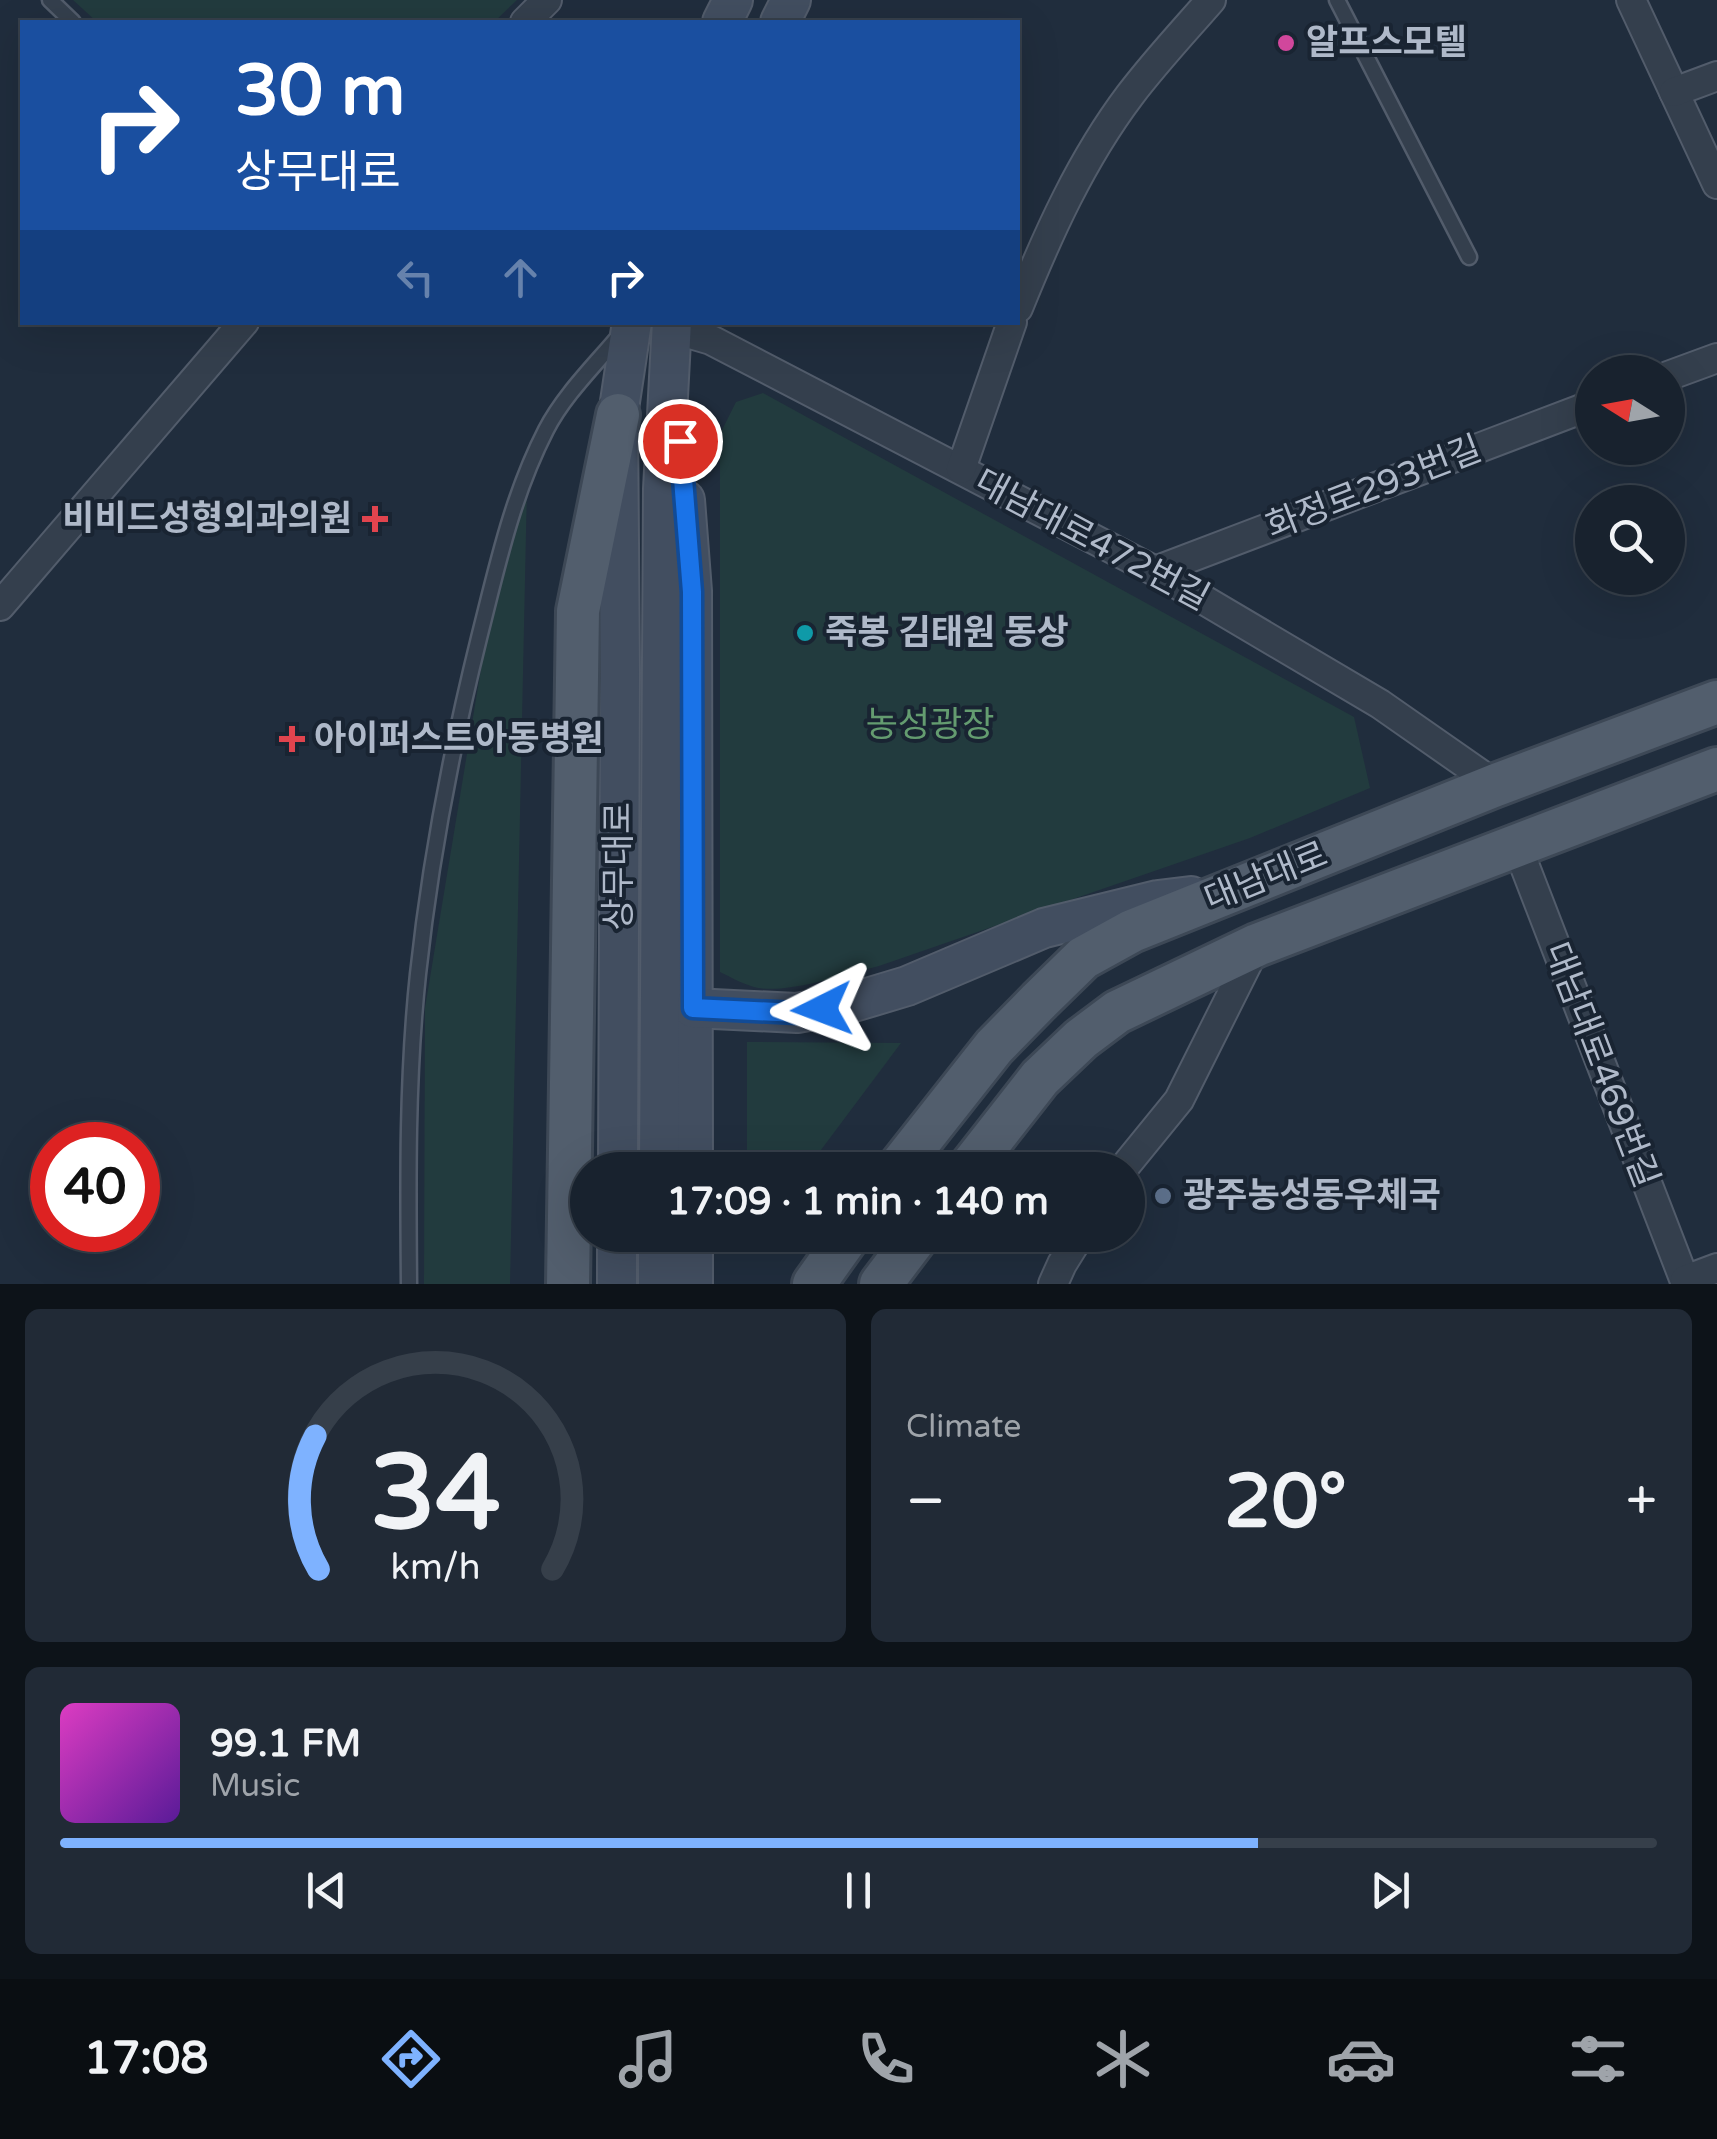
<!DOCTYPE html>
<meta charset="utf-8">
<style>
:root{--surface:#18222e;--page:#212a36;--text:#f1f3f6;--muted:#9fa4aa;--line:#363f4a;--accent:#7eb2ff}
body{margin:0;font-family:"Varela Round","Noto Sans KR",sans-serif;background:var(--page);color:var(--text);height:100vh;display:flex;flex-direction:column;font-size:38px;white-space:nowrap}
*{box-sizing:border-box;margin:0}
p{font-size:32px;color:var(--muted)}
.icon{flex:none;width:55px;height:55px;fill:none;stroke:currentColor;stroke-width:2;stroke-linecap:round;stroke-linejoin:round}
.map{position:relative;height:1284px;overflow:hidden}
.panel{display:flex;flex-direction:column;gap:25px;padding:25px;background:#0d1319;flex:1}
.panel>*{flex:none}
.top-card{position:absolute;left:20px;top:20px;width:1000px;height:305px;border-radius:0px;box-shadow:0 10px 40px #0002,0 0 0 2px var(--line);background:#1a4fa0;color:#fff;overflow:hidden}
.needle{width:65px;rotate:281deg}
.tools{position:absolute;left:1575px;top:355px;display:grid;gap:20px}
.tools a{display:grid;place-items:center;width:110px;height:110px;border-radius:50%;background:var(--surface);box-shadow:0 10px 40px #0002,0 0 0 2px var(--line);font-size:50px}
.speed{position:absolute;left:30px;top:1122px;display:flex;gap:20px;font-size:50px;font-weight:700;text-align:center}
.speed>*{display:grid;place-content:center;width:130px;height:130px;border-radius:50%;background:var(--surface);box-shadow:0 10px 40px #0002,0 0 0 2px var(--line);line-height:1}
.speed .limit{border:15px solid #d22;background:#fff;color:#111}
.pin{position:absolute;display:grid;place-items:center;width:85px;height:85px;color:#fff;margin:-42px;border:5px solid #fff;border-radius:50%;box-shadow:0 2px 10px #0007}
.me{position:absolute;width:110px;margin:-55px;rotate:267deg;stroke-linejoin:round;filter:drop-shadow(0 0 8px #0008)}
.turn{display:flex;align-items:center;gap:35px;height:210px;padding:0 50px;font-size:45px}
.turn .icon{width:130px;height:130px;stroke-width:2.5}
.turn b{display:block;font-size:70px;line-height:85px}
.lanes{display:flex;align-items:center;height:95px;padding:0 50px;background:#0003;justify-content:center;gap:50px;direction:ltr}
.lanes .off{opacity:.35}
.big{font-size:75px;font-weight:700;line-height:1.1}
.panel .card{flex:1;display:flex;flex-direction:column;justify-content:center;gap:15px;min-width:0;padding:0 35px;border-radius:15px;background:var(--page)}
.panel .dial{align-items:center;gap:0}
.dial svg{height:260px;overflow:visible;fill:none;stroke:var(--line);stroke-width:7;stroke-linecap:round;text-anchor:middle}
.dial text{fill:var(--text);stroke:none}
.song{display:flex;align-items:center;gap:30px}
.cover{width:120px;height:120px;border-radius:15px;background:linear-gradient(135deg,hsl(310 70% 55%),hsl(270 70% 35%))}
.played{height:10px;border-radius:5px;background:linear-gradient(90deg,var(--accent) 75%,var(--line) 75%)}
.keys{display:flex;justify-content:space-around;direction:ltr}
.heat{display:flex;justify-content:space-between;align-items:center;font-size:55px;direction:ltr}
.panel .tiles{flex:1;display:grid;gap:25px;grid-template-columns:1fr 1fr}
.card:last-child{grid-column:span 2}
.trip{position:absolute;left:570px;top:1152px;width:575px;height:100px;border-radius:50px;background:var(--surface);box-shadow:0 10px 40px #0002,0 0 0 2px var(--line);font-weight:700;line-height:100px;text-align:center}
.dock{display:flex;height:160px;justify-content:space-around;align-items:center;background:#0a0e12;color:var(--muted)}
.dock .icon{width:70px;height:70px}
.dock .on{color:var(--accent)}
.dock b{font-size:45px;color:var(--text)}
.map>svg:first-child{display:block}
.green{fill:#223b3e}
.lines{fill:none;stroke-linecap:round;stroke-linejoin:round}
.lane-casing{stroke:#525c6b;stroke-width:19}
.street-casing{stroke:#525c6b;stroke-width:32}
.secondary-casing{stroke:#525c6b;stroke-width:42}
.primary-casing{stroke:#3d4856;stroke-width:48}
.lane{stroke:#343f4d;stroke-width:14}
.street{stroke:#343f4d;stroke-width:28}
.secondary{stroke:#424e60;stroke-width:38}
.primary{stroke:#525e6d;stroke-width:42}
.route-casing{stroke:#114b97;stroke-width:25}
.route{stroke:#1a73e8;stroke-width:18}
.hotel-dot{fill:#d1479c;stroke:#192432;stroke-width:4}
.health-dot{fill:#e0444e;stroke:#192432;stroke-width:4}
.culture-dot{fill:#0f9aa8;stroke:#192432;stroke-width:4}
.service-dot{fill:#5c6f8a;stroke:#192432;stroke-width:4}
.labels{text-anchor:middle;dominant-baseline:central;stroke-width:8;stroke-linejoin:round;paint-order:stroke}
.poi-label{font-size:35px;font-weight:bold;fill:#afb9c9;stroke:#192432;text-anchor:start}
.street-label{font-size:35px;fill:#afb9c9;stroke:#192432}
.park-label{font-size:35px;fill:#649c70;stroke:#192432}
</style>
<div class="map">
<svg width="1717" height="1284" viewBox="0 0 1717 1284">
<rect width="100%" height="100%" fill="#202d3d"/>
<g class="green">
<path d="M73,0H517L494,22H97Z"/>
<path d="M763,393L1354,717L1370,788L1250,838L879,966C846,974 792,993 758,988C745,985 732,978 720,972V434L736,402Z"/>
<path d="M527,485L510,1284H424L425,1008L484,651Z"/>
<path d="M747,1042L901,1043L806,1170H747Z"/>
</g>
<g class="lines">
<g class="lane-casing">
<g id="lane">
<path d="M50,0L73,22"/>
<path d="M1337,0L1469,257"/>
<path d="M409,1284C408,1181 407,1077 418,974C430,862 452,747 479,638C497,567 512,496 546,430C564,395 595,365 620,335"/>
</g>
</g>
<g class="street-casing">
<g id="street">
<path d="M1631,0L1717,184"/>
<path d="M525,22L547,0"/>
<path d="M1674,92L1717,76"/>
<path d="M1018,308C1048,234 1081,160 1130,95C1155,62 1184,31 1211,0"/>
<path d="M670,328L711,340L1155,571L1380,704L1496,785"/>
<path d="M1668,376L1717,358"/>
<path d="M961,469L1012,322"/>
<path d="M1155,571L1592,405"/>
<path d="M0,606L244,322"/>
<path d="M1517,846L1686,1284"/>
<path d="M1122,1170L1179,1100L1256,946"/>
<path d="M1685,1280L1717,1268"/>
<path d="M1053,1284L1062,1264L1080,1235"/>
</g>
</g>
<g class="secondary-casing">
<g id="secondary">
<path d="M722,22L733,0"/>
<path d="M780,22L791,0"/>
<path d="M685,500L692,591L693,1170"/>
<path d="M693,1008L797,1013L847,1004L907,986L1044,928L1158,900L1191,896"/>
<path d="M618,1170L620,672L618,415L632,322"/>
<path d="M659,1170L663,489L672,322"/>
<path d="M617,1284V1235"/>
<path d="M658,1284V1235"/>
<path d="M693,1284V1235"/>
</g>
</g>
<g class="primary-casing">
<g id="primary">
<path d="M897,1170L994,1047L1039,1001L1083,958L1132,931L1496,785L1717,702"/>
<path d="M968,1170L1040,1078L1081,1039L1117,1012L1257,945L1717,769"/>
<path d="M568,1284L578,611L618,415"/>
<path d="M814,1284L849,1235"/>
<path d="M881,1284L918,1235"/>
</g>
</g>
<use href="#lane" class="lane"/>
<use href="#street" class="street"/>
<use href="#secondary" class="secondary"/>
<use href="#primary" class="primary"/>
</g>
<g class="lines">
<g class="route-casing">
<path id="route" d="M680,441L692,592L693,1008L797,1013L822,1009"/>
</g>
<use href="#route" class="route"/>
</g>
<circle class="hotel-dot" cx="1286" cy="43" r="10"/>
<g class="health-dot">
<path d="M370 504h10v10h10v10h-10v10h-10v-10h-10v-10h10z"/>
<path d="M287 724h10v10h10v10h-10v10h-10v-10h-10v-10h10z"/>
</g>
<circle class="culture-dot" cx="805" cy="633" r="10"/>
<circle class="service-dot" cx="1163" cy="1196" r="10"/>
<g class="labels">
<g class="poi-label">
<text x="1306" y="43">알프스모텔</text>
<text x="352" y="519" text-anchor="end">비비드성형외과의원</text>
<text x="825" y="633">죽봉 김태원 동상</text>
<text x="314" y="739">아이퍼스트아동병원</text>
<text x="1183" y="1196">광주농성동우체국</text>
</g>
<g class="street-label">
<text transform="translate(1374 488) rotate(-21)">화정로293번길</text>
<text transform="translate(1092 540) rotate(28)">대남대로472번길</text>
<text transform="translate(619 866) rotate(-90)">상무대로</text>
<text transform="translate(1266 877) rotate(-22)">대남대로</text>
<text transform="translate(1601 1065) rotate(69)">대남대로469번길</text>
</g>
<g class="park-label">
<text x="930" y="725">농성광장</text>
</g>
</g>
</svg>
<div class="tools">
<a><svg class="needle" viewBox="-14 -14 28 28"><path d="M0-13l5 13h-10z" fill="#e53935"/><path d="M0 13l5-13h-10z" fill="#9fa4aa"/></svg></a>
<a><svg class="icon" aria-label="search" viewBox="0 0 24 24"><circle cx="10" cy="10" r="6"/><path d="M15 15l6 6"/></svg></a>
</div>
<div class="speed"><div class="limit">40</div></div>
<div class="pin" style="left:680px;top:441px;background:#d93025"><svg class="icon" aria-label="arrive" viewBox="0 0 24 24"><path d="M6 21V4h12l-3 4 3 4H6"/></svg></div>
<svg class="me" style="left:822px;top:1009px" viewBox="-20 -20 40 40"><path d="M0-17L14 15 0 8-14 15z" fill="#1a73e8" stroke="#fff" stroke-width="4"/></svg>
<div class="trip">17:09 · 1 min · 140 m</div>
<div class="top-card">
<div class="turn"><svg class="icon" aria-label="right" viewBox="0 0 24 24"><path d="M7 20v-9h11M14 6l5 5-5 5"/></svg><div><b>30 m</b>상무대로</div></div>
<div class="lanes"><svg class="icon off" aria-label="left" viewBox="0 0 24 24"><path d="M17 20v-9H6M10 6l-5 5 5 5"/></svg><svg class="icon off" aria-label="ahead" viewBox="0 0 24 24"><path d="M12 20V5M6 11l6-6 6 6"/></svg><svg class="icon" aria-label="right" viewBox="0 0 24 24"><path d="M7 20v-9h11M14 6l5 5-5 5"/></svg></div>
</div>
</div>
<section class="panel">
<div class="tiles">
<div class="card dial"><svg viewBox="0 0 100 80">
<path d="M14 69A42 42 0 1 1 86 69"/>
<path d="M14 69A42 42 0 0 1 13 28" stroke="#7eb2ff"/>
<text x="50" y="56" font-size="32" font-weight="700">34</text>
<text x="50" y="72" font-size="11">km/h</text>
</svg></div>
<div class="card"><p>Climate</p>
<div class="heat"><a>−</a><b class="big">20°</b><a>+</a></div>
</div>
<div class="card">
<div class="song"><i class="cover"></i><div><b>99.1 FM</b><p>Music</p></div></div>
<div class="played"></div>
<div class="keys"><svg class="icon" aria-label="previous" viewBox="0 0 24 24"><path d="M18 5L8 12l10 7zM5 5v14"/></svg><svg class="icon" aria-label="pause" viewBox="0 0 24 24"><path d="M8 5v14M16 5v14"/></svg><svg class="icon" aria-label="next" viewBox="0 0 24 24"><path d="M6 5l10 7-10 7zM19 5v14"/></svg></div>
</div>
</div>
</section>
<nav class="dock">
<b>17:08</b>
<svg class="icon on" aria-label="directions" viewBox="0 0 24 24"><path d="M12 3l9 9-9 9-9-9zM9 14v-3h6M13 9l2 2-2 2"/></svg>
<svg class="icon" aria-label="music" viewBox="0 0 24 24"><path d="M9 18V5l10-2v13"/><circle cx="6" cy="18" r="3"/><circle cx="16" cy="16" r="3"/></svg>
<svg class="icon" aria-label="phone" viewBox="0 0 24 24"><path d="M5 4h4l2 5-3 2q2 4 5 5l2-3 5 2v4C11 20 4 13 5 4z"/></svg>
<svg class="icon" aria-label="climate" viewBox="0 0 24 24"><path d="M12 3v18M4 7l16 10M4 17L20 7"/></svg>
<svg class="icon" aria-label="car" viewBox="0 0 24 24"><path d="M5 17H2v-5l4-1 3-4h7l3 4 3 1v5h-3M9 17h6M6 11h13"/><circle cx="7" cy="17" r="2"/><circle cx="17" cy="17" r="2"/></svg>
<svg class="icon" aria-label="filters" viewBox="0 0 24 24"><path d="M4 7h16M4 17h16"/><circle cx="9" cy="7" r="2"/><circle cx="15" cy="17" r="2"/></svg>
</nav>
